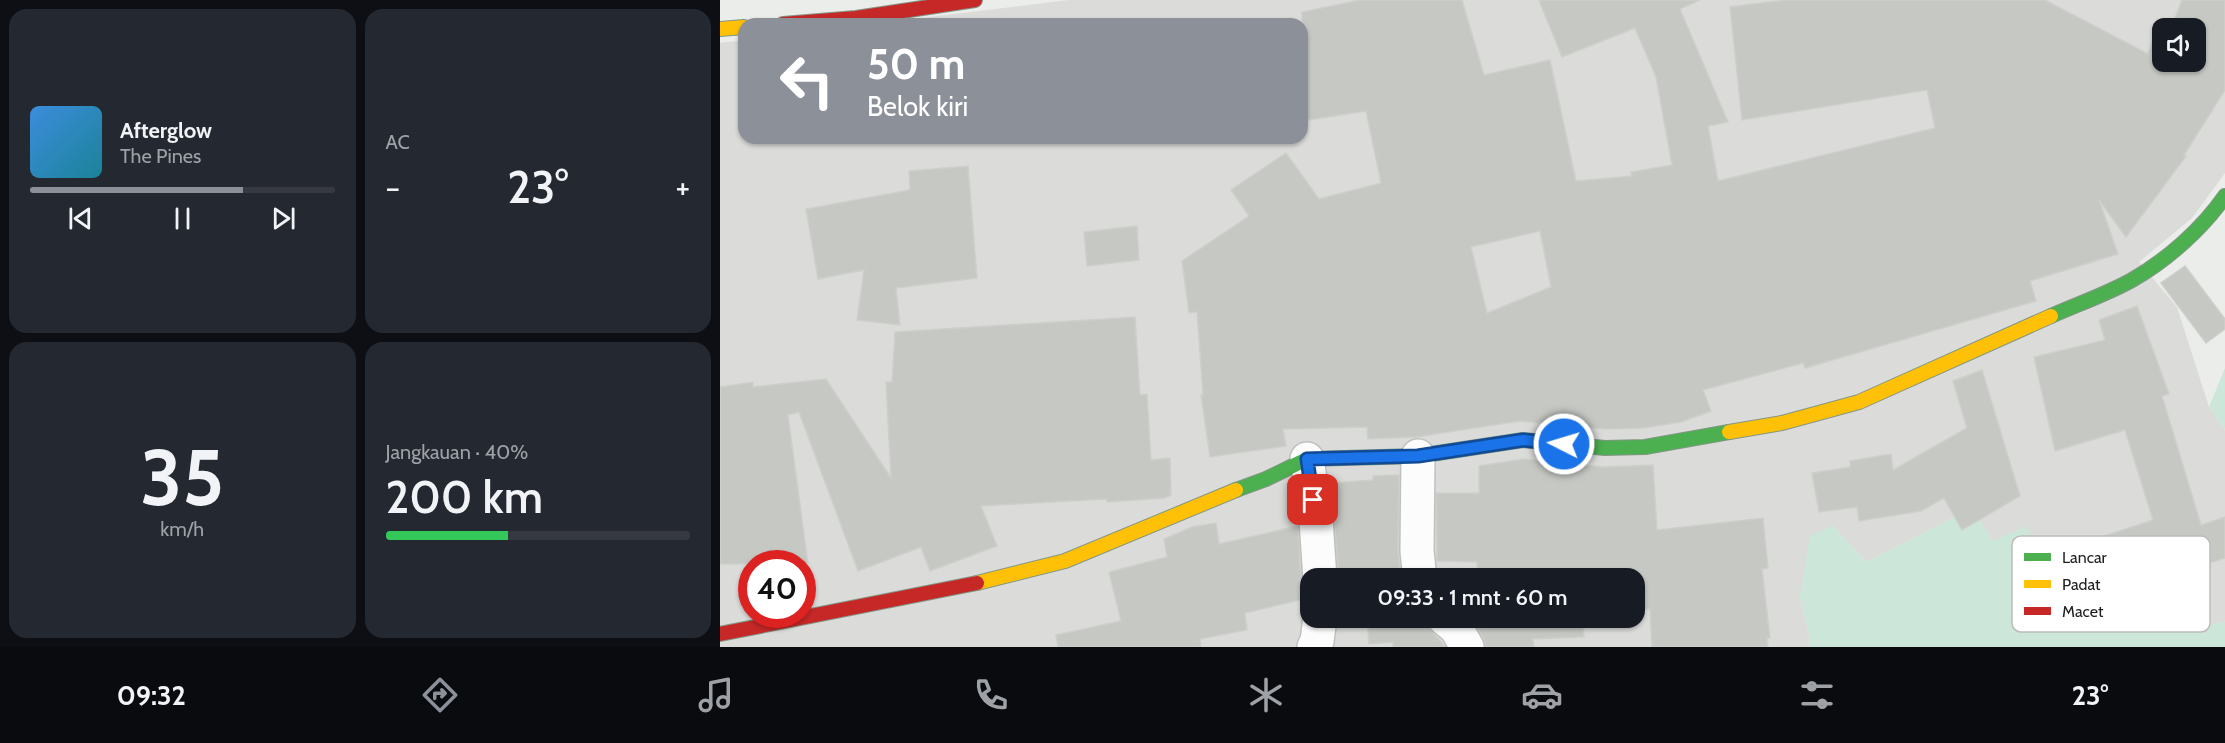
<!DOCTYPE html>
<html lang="id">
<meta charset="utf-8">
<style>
:root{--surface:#171b24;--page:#242831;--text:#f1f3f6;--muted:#9ea1a6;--line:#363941;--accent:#8c9099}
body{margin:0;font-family:Cabin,sans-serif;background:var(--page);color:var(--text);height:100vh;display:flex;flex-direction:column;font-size:22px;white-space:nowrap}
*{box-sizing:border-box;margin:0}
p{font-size:20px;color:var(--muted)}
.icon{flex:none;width:33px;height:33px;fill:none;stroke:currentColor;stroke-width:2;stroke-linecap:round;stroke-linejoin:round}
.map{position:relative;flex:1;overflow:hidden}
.sheet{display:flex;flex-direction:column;gap:9px;padding:9px;background:#0d0f14;width:720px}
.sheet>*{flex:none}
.top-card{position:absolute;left:18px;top:18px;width:570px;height:126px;border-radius:18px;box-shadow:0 2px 4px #0004;background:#8c9099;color:#fff;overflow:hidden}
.tools{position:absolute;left:1432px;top:18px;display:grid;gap:12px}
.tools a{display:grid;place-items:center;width:54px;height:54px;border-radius:12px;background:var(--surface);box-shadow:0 2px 4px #0004;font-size:30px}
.speed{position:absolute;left:18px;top:550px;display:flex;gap:12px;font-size:30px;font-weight:700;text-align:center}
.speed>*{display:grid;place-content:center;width:78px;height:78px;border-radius:50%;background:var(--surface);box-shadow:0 2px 4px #0004;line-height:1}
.speed .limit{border:9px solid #d22;background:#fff;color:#111}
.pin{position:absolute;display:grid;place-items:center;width:51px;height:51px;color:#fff;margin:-26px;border-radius:12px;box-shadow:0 3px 9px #0006}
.me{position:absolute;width:66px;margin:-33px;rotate:275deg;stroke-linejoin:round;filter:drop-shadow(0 0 4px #0008)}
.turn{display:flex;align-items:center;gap:21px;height:126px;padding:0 30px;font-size:27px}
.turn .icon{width:78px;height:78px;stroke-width:2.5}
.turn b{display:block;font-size:42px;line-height:51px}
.big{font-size:45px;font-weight:600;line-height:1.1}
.sheet .card{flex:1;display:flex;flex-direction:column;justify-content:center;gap:9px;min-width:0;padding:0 21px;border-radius:18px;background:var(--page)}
.sheet .dial{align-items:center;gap:0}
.dial b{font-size:78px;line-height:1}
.song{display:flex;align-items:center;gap:18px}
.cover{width:72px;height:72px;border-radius:9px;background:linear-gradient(135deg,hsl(210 70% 55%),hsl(190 70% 35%))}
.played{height:6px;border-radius:3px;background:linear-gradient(90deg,var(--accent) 70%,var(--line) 70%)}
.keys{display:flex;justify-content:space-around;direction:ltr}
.heat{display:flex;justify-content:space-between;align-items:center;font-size:33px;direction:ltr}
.charge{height:9px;border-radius:4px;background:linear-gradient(90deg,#34c759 40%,var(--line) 0)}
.sheet .tiles{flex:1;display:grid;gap:9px;grid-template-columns:repeat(2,1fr)}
.trip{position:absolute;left:580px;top:568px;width:345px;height:60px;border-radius:18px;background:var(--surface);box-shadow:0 2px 4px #0004;font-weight:600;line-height:60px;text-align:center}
.menu{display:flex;height:96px;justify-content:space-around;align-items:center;background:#090b0e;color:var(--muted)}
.menu .icon{width:42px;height:42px}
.menu .current{color:var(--accent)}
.menu b{font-size:27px;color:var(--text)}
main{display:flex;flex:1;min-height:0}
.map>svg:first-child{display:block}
.residential{fill:#dbdcda;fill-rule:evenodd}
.grass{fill:#cce7d9}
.building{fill:#c6c8c4;stroke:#cdd0ca;stroke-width:1.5;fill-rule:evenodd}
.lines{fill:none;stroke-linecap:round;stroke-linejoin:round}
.street-casing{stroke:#bfc0bf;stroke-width:36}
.fast-casing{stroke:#839685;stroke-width:16}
.slow-casing{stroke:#839685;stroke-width:16}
.jam-casing{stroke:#839685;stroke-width:16}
.street{stroke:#fcfcfc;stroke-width:33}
.fast{stroke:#4caf50;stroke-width:14}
.slow{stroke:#ffc107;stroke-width:14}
.jam{stroke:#c62828;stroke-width:14}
.route-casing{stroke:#114b97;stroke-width:15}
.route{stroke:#1a73e8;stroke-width:10}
.key{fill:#fff;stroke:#bcbcbc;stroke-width:1.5}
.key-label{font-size:16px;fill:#1f1f1f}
</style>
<main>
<section class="sheet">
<div class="tiles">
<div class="card">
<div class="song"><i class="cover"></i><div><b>Afterglow</b><p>The Pines</p></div></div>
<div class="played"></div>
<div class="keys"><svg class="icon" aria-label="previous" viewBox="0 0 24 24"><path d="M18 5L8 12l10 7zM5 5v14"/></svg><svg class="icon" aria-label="pause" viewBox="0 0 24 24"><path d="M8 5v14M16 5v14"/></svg><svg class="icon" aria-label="next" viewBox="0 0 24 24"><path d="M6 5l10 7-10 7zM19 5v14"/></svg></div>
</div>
<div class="card"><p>AC</p>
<div class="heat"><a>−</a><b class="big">23°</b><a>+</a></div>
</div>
<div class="card dial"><b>35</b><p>km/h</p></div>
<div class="card"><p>Jangkauan · 40%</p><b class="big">200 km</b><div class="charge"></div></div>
</div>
</section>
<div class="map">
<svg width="1505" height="647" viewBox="0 0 1505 647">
<rect width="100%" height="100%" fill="#eaede9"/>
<path class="residential" d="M349,0H1505V173L1472,218L1419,262L1457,307L1489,407L1505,430V621L1476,630L1378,619L1334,578L1272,541L1252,509L1146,562L1113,526L1080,597L1090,638L1089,647H0V43L24,40V138H582V24H152ZM1443,28H1476V62H1443ZM32,564H82V615H32ZM591,579H915V618H591Z"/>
<g class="grass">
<path d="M1505,368V430L1489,407Z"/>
<path d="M1253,508L1272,541L1307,526L1334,578L1378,619L1476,630L1505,621V647H1089L1090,638L1080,597L1090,536L1113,526L1146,562Z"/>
</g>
<g class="building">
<path d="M640,0H742L764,75L830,60L856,181L912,176L911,172L952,165L936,77L915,28L842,57L819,0H980L960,9L1008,122L988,126L998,181L1215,128L1207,90L1022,120L1010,7L1066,0H1325L1428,54L1439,22L1452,26L1462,0H1505V90L1464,155L1466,156L1406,237L1379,200L1398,254L1310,281L1316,301L1085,368L1083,363L983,390L991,411L961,422L923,428L886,429L800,421L696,437L648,439L647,427L563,429L566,446L490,457L481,395H483L477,312L469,313L462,261L529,216L511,190L566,153L599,199L661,183L646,111L582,121V12ZM1443,28H1476V62H1443ZM820,231L831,287L767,313L751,247Z"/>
<path d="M248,166L257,278L176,288L180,325L137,320L144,270L98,279L86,209L190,190L189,171Z"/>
<path d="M417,226L419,260L367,266L364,232Z"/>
<path d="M1465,266L1505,319V329L1486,343L1441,283Z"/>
<path d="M1417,306L1449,394L1442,396L1481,525L1505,517V558L1478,567L1483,584L1442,597L1435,575L1391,589L1384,564L1321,582L1314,559L1433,520L1405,430L1335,451L1314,357L1385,340L1379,320Z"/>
<path d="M415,317L420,395L427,394L431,460L450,458L451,495L445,498L387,502V499L261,506L277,546L210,571L201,547L138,571L79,412L68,415L88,564H0V387L33,382V387L106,379L171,478L166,382H172L175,332Z"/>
<path d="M1262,370L1300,496L1242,530L1224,498L1201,511L1139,521L1137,507L1099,512L1092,473L1130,467V461L1171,454L1173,470L1247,428L1233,381Z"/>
<path d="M804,459L883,467L933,465L937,530L1043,518L1048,568L1042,569L1050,638H1047L1048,647H932L930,609H915V579H757V562L717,561L716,493H759V466Z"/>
<path d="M679,475L678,551L681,579H619L611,483L653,480V476Z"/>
<path d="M496,523L499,544L578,526L581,579H579L584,599L525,613L527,630L480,639L481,647H338L336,635L401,621L389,572L447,557L444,539L472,527Z"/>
<path d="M647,618H706L707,625L725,647H673V642L649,644Z"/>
<path d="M752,618H863L864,637L813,639L814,647H766L763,638Z"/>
</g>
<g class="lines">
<g class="street-casing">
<g id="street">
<path d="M698,456L697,551L700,579"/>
<path d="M587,459L596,520L600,579"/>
<path d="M724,618L736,628L747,647"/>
<path d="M594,647L597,641L600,618"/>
</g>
</g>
<g class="fast-casing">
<g id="fast">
<path d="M1331,316C1358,304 1387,294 1412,280C1447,260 1482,229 1505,196"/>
<path d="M516,490L546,479L587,459L698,456L803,440L885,448L925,447L1009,432"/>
</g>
</g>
<g class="slow-casing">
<g id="slow">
<path d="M0,29L24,27"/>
<path d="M1009,432L1062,423L1139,402L1331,316"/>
<path d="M257,583L345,561L516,490"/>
</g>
</g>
<g class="jam-casing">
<g id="jam">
<path d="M63,24L136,18L255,0"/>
<path d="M0,634L257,583"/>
</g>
</g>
<use href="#street" class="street"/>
<use href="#fast" class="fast"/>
<use href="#slow" class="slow"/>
<use href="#jam" class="jam"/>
</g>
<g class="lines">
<g class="route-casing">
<path id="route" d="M593,500L587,459L698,456L803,440L844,444"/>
</g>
<use href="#route" class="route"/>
</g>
<rect x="1292" y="536" width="198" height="96" rx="9" class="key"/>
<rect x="1304" y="553" width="27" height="8" fill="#4caf50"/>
<rect x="1304" y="580" width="27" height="8" fill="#ffc107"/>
<rect x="1304" y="607" width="27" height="8" fill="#c62828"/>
<g class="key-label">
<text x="1342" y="563">Lancar</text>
<text x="1342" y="590">Padat</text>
<text x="1342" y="617">Macet</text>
</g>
</svg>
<div class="tools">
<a><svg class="icon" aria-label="sound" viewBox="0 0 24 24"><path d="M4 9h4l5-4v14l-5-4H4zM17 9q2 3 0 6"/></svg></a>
</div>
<div class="speed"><div class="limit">40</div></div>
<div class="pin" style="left:593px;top:500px;background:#d93025"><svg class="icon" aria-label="arrive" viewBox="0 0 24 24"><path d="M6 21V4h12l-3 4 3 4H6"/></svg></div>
<svg class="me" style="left:844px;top:444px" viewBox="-20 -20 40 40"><circle r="17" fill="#1a73e8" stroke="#fff" stroke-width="3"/><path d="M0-11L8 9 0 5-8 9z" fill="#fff"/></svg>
<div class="trip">09:33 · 1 mnt · 60 m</div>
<div class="top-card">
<div class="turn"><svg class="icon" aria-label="left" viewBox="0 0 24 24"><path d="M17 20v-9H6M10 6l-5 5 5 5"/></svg><div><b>50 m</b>Belok kiri</div></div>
</div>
</div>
</main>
<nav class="menu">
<b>09:32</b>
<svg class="icon current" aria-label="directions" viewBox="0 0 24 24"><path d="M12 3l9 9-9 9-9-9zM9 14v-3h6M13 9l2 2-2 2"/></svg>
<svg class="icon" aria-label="music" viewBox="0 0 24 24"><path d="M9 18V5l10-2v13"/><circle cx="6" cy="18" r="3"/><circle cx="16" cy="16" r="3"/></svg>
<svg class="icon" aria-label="phone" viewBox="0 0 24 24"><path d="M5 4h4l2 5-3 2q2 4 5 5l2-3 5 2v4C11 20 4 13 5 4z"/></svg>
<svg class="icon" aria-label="climate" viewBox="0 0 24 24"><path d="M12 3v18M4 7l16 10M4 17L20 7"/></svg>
<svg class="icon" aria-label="car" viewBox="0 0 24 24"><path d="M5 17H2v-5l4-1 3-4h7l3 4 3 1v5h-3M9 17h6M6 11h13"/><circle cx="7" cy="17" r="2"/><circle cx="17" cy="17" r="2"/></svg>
<svg class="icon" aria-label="filters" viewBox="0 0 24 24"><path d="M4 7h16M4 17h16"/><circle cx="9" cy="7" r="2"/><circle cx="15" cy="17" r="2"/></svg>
<b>23°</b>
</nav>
